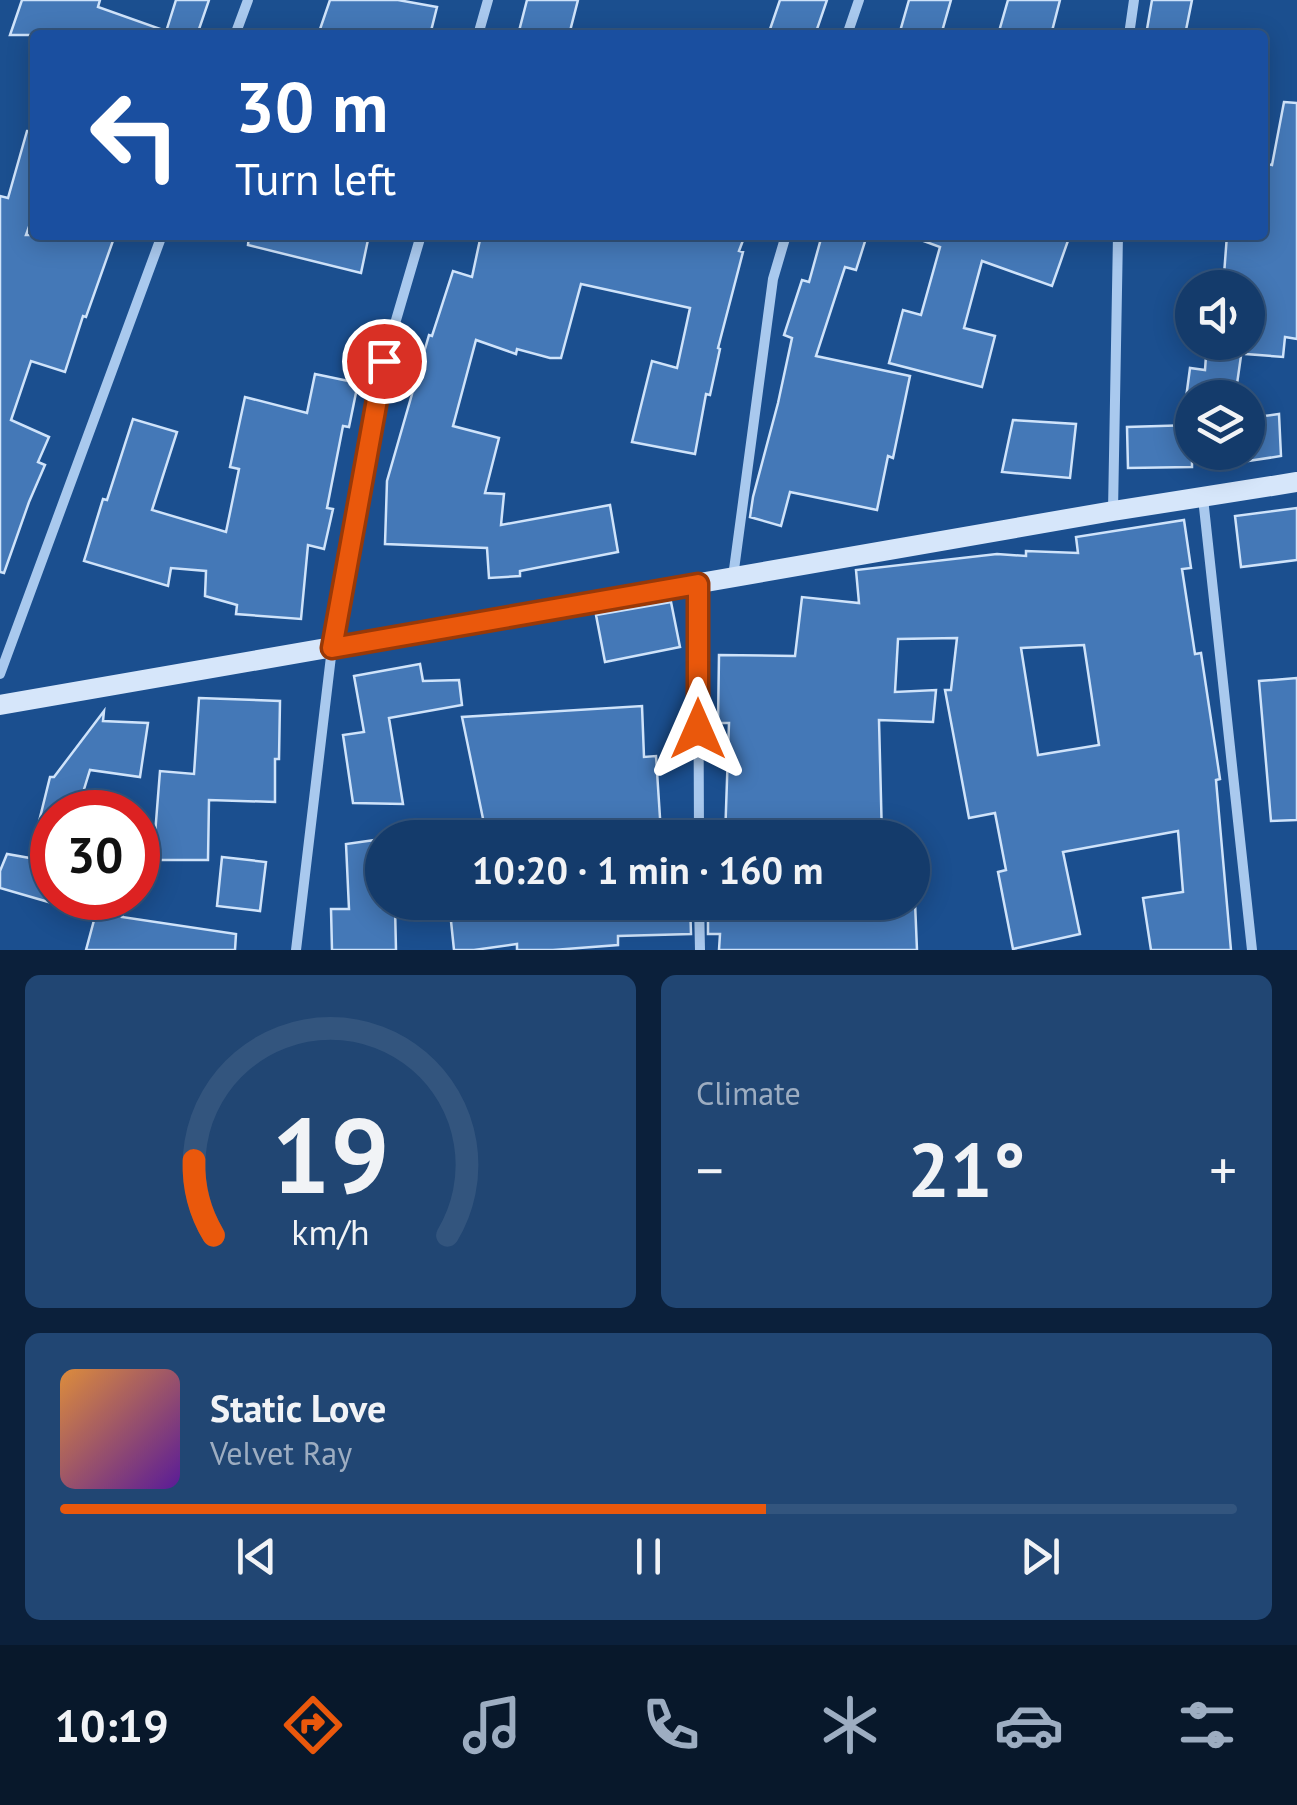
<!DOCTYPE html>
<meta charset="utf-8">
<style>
:root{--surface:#143b6b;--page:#214673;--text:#f1f3f6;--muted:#9dadc1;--line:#33557e;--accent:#ea580c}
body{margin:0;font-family:"PT Sans",sans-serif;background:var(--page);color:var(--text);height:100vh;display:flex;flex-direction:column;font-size:38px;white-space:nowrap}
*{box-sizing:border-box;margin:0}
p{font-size:32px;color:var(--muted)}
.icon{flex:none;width:55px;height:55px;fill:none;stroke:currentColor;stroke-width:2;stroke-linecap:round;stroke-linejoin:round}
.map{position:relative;height:950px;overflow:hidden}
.sheet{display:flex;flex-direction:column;gap:25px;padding:25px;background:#0b203b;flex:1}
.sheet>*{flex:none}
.guide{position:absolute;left:30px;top:30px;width:1238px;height:210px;border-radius:10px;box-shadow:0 5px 25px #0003,0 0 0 2px var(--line);background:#1a4fa0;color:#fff;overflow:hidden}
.tools{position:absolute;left:1175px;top:270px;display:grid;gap:20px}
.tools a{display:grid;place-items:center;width:90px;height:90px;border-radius:50%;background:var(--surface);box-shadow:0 5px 25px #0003,0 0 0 2px var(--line);font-size:50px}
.speed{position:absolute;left:30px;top:790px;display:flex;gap:20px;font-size:50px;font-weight:700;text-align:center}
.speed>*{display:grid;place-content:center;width:130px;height:130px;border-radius:50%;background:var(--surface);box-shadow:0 5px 25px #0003,0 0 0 2px var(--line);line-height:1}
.speed .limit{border:15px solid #d22;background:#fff;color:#111}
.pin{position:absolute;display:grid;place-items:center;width:85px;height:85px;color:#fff;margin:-42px;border:5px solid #fff;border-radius:50%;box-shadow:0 2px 10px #0007}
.me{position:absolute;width:110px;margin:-55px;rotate:0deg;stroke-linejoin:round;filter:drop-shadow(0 0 8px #0008)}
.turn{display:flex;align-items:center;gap:35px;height:210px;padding:0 40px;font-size:45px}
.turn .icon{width:130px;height:130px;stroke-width:2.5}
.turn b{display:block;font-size:70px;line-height:85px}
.big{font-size:75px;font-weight:600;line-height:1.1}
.sheet .tile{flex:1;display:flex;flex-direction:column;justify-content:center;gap:15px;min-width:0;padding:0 35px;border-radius:15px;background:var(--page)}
.sheet .dial{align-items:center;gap:0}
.dial svg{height:260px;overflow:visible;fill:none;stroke:var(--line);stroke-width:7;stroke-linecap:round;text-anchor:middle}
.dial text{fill:var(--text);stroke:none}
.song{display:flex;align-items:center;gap:30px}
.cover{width:120px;height:120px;border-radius:15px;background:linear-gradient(135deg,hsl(30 70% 55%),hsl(270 70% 35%))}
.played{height:10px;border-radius:5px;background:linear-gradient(90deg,var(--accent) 60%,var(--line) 60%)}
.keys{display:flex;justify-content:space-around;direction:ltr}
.heat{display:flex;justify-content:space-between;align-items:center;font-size:55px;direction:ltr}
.sheet .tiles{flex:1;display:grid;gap:25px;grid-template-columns:1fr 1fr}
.tile:last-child{grid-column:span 2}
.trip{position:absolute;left:365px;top:820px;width:565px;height:100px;border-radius:50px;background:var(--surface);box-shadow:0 5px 25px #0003,0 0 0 2px var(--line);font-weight:600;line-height:100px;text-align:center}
.menu{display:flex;height:160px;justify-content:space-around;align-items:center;background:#08182b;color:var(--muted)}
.menu .icon{width:70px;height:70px}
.menu .selected{color:var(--accent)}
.menu b{font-size:45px;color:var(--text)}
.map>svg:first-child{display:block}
.building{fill:#4478b7;stroke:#cfe3fa;stroke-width:2.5;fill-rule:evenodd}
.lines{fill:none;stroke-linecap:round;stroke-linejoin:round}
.street{stroke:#a9c9ee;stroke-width:10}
.secondary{stroke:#d6e6fa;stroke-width:20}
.route-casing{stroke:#983908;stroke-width:25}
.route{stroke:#ea580c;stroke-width:18}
</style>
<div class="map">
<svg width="1297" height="950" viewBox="0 0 1297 950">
<rect width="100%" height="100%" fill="#1b4f8f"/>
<g class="building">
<path d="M22,0H100L98,7L166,31L165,35L176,0H209L197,35H10Z"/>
<path d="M330,0H398L437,7L430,35H318Z"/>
<path d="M527,0H578L569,35H518Z"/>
<path d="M780,0H827L815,35H768Z"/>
<path d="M909,0H951L941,35H899Z"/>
<path d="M1008,0H1060L1051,35H998Z"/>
<path d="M1152,0H1192L1185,35H1146Z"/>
<path d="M1284,102L1297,103V339L1285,337L1283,357L1246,354L1252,288H1223L1227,235H1262V163L1272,165Z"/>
<path d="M27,131L35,132V210L26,235H115L86,317L83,316L65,372L31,361L11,420L49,437L38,462L45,465L29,502L4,573L0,572V196L8,198Z"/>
<path d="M249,235H369L361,273L248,245Z"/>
<path d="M481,235H745L739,251L743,252L718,348L720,349L710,395L706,394L695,454L632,442L652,361L677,368L690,308L581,284L561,358H550L517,349L516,354L476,340L453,426L499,438L485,493L504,494L501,525L610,505L618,552L520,571V576L489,578L487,548L385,544L387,481L429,335L432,336L453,271L472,277Z"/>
<path d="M822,235H867L856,270L845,267L816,356L910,376L893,458L888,456L877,510L790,492L781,526L750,517L753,497L778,403L792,338L784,335L802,280L809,282Z"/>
<path d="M919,235H1070L1052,286L982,261L964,328L995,336L982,387L889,363L903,310L921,315L940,247L918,239Z"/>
<path d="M1207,342H1243L1235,398H1186L1190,368L1205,370Z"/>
<path d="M315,374L358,383L349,427L343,426L327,508L333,509L324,549L308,545L301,619L236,614L237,605L205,596L206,571L171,568L168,586L84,561L103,499L107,500L133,419L177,432L152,510L226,532L239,469L230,467L245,397L307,413Z"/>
<path d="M1279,414L1281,456L1248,461V418Z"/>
<path d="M1013,420L1076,424L1070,478L1002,472Z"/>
<path d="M1192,425V467L1128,468L1127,427Z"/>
<path d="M1297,508V560L1241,567L1235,516Z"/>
<path d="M1184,520L1191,568L1182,569L1195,654L1201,653L1220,779L1216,780L1231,950H1151L1143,898L1183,892L1178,831L1063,852L1080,934L1013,949L998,872L1006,870L995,813L969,818L945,690H951L957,638L898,639L895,692L936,690L933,722L879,720L882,838H725L729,723H718L719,655L795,656L802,597L859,603L856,570L997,554L1026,556V551L1078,553L1076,537ZM1084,645L1099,745L1038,755L1021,648Z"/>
<path d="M671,602L680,647L605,662L596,615Z"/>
<path d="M420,664L423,681L459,680L462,705L389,718L403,804L353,803L343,735L364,732L354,676Z"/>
<path d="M1297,678V820L1271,821L1259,681Z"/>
<path d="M199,698L280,701L279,759H275V802L209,800L208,860H153L160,771L194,774Z"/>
<path d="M642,706L644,757L656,756L661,833L599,838H487L462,717Z"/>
<path d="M104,711L103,721L148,723L140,777L90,770L77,812H52V903L0,888V871L7,854L30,858L50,777H54Z"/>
<path d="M382,839V908L395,907L396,950H332L331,909H349L346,844Z"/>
<path d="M222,857L266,862L260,911L217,906Z"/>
<path d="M100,898H127L122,917L236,934L235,950H86Z"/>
<path d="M449,902H495L496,916L566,911L565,902H690L691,934L618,936V945L553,950H517V944L474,950H454Z"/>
<path d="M708,902H915L917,950H719L720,934H708Z"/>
</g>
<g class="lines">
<g class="street">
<path d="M235,35L248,0"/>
<path d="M478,35L488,0"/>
<path d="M847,35L859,0"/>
<path d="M1129,35L1134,0"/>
<path d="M1203,498L1252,950"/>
<path d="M1113,511L1118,235"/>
<path d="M733,577L773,279L786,235"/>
<path d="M698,584L699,838"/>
<path d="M0,674L162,235"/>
<path d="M699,902L700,950"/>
<path d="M296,950L332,648L384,361L421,235"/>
</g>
<path class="secondary" d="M0,705L1113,511L1297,482"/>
</g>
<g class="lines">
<g class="route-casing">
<path id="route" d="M384,361L332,648L698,584V729"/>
</g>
<use href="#route" class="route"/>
</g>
</svg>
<div class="tools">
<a><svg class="icon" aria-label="sound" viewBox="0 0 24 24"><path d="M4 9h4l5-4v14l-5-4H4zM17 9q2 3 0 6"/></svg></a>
<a><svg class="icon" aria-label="layers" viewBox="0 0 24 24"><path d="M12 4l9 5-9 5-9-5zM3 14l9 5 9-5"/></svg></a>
</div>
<div class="speed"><div class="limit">30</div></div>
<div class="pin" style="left:384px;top:361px;background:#d93025"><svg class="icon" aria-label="arrive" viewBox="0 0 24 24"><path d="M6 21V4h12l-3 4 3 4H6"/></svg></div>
<svg class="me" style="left:698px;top:729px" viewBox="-20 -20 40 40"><path d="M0-17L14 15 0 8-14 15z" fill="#ea580c" stroke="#fff" stroke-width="4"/></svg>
<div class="trip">10:20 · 1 min · 160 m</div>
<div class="guide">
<div class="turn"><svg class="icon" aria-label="left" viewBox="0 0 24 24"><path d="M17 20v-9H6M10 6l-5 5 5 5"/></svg><div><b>30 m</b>Turn left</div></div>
</div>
</div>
<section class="sheet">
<div class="tiles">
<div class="tile dial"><svg viewBox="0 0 100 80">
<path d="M14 69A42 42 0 1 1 86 69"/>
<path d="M14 69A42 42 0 0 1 8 46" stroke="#ea580c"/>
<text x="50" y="56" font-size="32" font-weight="700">19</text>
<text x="50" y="72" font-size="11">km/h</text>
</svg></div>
<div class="tile"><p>Climate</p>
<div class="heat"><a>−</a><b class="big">21°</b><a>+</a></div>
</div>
<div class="tile">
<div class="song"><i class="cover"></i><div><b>Static Love</b><p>Velvet Ray</p></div></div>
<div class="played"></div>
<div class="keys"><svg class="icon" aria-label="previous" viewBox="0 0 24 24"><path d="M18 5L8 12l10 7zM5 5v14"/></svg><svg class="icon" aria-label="pause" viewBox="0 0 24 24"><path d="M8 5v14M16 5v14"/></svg><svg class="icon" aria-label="next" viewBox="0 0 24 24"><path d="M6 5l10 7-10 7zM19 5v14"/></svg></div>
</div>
</div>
</section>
<nav class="menu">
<b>10:19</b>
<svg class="icon selected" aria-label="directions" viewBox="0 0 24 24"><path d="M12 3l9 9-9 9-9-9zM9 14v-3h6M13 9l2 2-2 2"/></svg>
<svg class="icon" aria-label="music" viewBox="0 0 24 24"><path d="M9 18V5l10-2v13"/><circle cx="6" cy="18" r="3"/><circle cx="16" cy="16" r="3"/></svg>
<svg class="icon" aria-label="phone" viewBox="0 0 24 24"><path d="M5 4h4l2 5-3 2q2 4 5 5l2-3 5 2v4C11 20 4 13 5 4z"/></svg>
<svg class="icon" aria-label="climate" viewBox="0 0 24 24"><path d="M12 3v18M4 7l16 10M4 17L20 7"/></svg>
<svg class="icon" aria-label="car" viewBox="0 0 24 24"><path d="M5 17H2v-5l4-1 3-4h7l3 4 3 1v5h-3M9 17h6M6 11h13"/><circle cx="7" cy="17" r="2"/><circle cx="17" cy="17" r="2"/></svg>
<svg class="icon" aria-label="filters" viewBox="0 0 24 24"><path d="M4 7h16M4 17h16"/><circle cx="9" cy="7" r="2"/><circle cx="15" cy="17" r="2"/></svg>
</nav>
